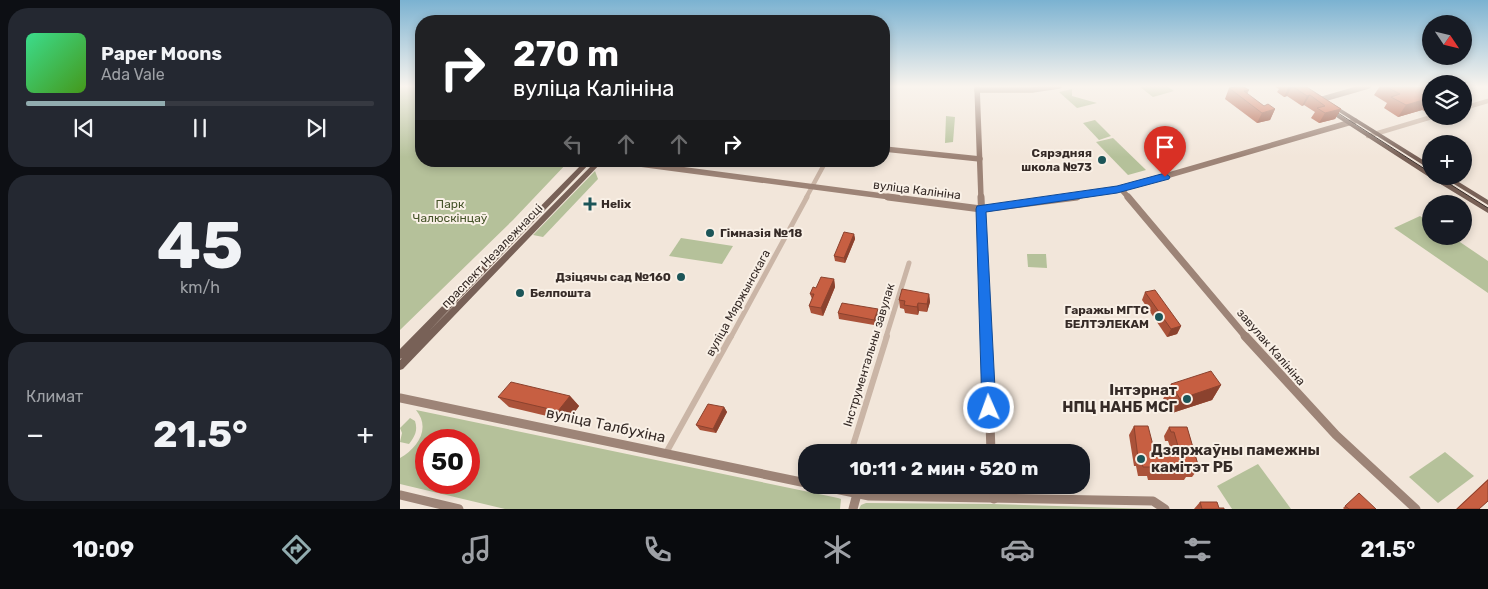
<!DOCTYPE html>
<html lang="ru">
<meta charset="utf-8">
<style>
:root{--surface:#171b24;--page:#242831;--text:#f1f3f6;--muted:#9ea1a6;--line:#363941;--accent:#91acaf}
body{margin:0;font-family:Rubik,sans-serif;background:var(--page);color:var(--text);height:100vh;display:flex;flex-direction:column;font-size:19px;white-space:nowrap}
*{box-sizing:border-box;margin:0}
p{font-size:16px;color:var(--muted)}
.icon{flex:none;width:28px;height:28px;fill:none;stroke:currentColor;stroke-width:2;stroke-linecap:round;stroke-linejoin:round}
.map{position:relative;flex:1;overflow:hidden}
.details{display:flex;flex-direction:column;gap:8px;padding:8px;background:#0d0f14;width:400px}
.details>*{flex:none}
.guide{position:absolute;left:15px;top:15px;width:475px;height:152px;border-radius:20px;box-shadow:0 2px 8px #0003;background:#202124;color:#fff;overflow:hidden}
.needle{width:32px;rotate:125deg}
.tools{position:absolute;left:1022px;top:15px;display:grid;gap:10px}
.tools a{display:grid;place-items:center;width:50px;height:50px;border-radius:50%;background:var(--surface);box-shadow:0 2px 8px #0003;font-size:25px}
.speed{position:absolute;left:15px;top:429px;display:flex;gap:10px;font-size:25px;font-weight:700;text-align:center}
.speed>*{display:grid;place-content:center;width:65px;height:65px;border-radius:50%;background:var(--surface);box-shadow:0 2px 8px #0003;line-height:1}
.speed .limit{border:8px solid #d22;background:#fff;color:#111}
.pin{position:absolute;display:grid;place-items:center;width:42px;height:42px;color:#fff;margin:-51px -21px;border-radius:50% 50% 50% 0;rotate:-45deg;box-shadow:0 0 5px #0007}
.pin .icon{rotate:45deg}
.me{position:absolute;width:55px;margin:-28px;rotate:358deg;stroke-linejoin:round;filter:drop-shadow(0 0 4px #0008)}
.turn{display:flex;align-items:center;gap:18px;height:105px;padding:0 15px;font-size:22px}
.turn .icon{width:65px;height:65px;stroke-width:2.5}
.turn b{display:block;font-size:35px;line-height:42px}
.lanes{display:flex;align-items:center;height:48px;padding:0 15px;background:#0003;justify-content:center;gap:25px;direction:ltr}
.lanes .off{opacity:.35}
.big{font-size:38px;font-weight:700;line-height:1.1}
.details .tile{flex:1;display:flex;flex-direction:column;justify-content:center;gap:8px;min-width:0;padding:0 18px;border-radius:20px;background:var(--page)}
.details .dial{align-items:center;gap:0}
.dial b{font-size:65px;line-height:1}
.song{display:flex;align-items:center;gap:15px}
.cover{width:60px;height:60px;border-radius:8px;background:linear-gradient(135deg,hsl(150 70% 55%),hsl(100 70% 35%))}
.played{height:5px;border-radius:2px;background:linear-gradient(90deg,var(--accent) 40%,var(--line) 40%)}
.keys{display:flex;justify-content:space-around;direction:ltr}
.heat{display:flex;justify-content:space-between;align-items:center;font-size:28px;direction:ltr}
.trip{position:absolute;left:398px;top:444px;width:292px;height:50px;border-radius:20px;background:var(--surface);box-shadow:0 2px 8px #0003;font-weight:700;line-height:50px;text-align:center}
.tab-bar{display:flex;height:80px;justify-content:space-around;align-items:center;background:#090b0e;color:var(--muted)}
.tab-bar .icon{width:35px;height:35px}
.tab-bar .active{color:var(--accent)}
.tab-bar b{font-size:22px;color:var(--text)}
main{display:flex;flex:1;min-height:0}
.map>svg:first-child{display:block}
.green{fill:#b5c19a;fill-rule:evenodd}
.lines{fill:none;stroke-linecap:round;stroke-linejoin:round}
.street-far2{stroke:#cab5a6;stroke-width:4.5}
.street-far1{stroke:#cab5a6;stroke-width:5}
.street{stroke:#cab5a6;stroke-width:6}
.secondary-far2{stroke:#9d8477;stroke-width:5.5}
.secondary-far1{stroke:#9d8477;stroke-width:7}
.secondary{stroke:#9d8477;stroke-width:9}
.primary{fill:#786157;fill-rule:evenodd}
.tram{stroke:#362b27;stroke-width:1}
.wall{fill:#ab5239}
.shaded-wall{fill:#8b422e}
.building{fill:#c75f42;stroke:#8b422e}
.route{fill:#1a73e8;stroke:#114b97}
.poi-dot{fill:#1c5558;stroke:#f9f0e6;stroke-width:2}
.labels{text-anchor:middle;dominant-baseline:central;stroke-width:4;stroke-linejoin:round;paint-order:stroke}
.poi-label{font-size:12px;font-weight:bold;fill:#362b27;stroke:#f9f0e6;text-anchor:end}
.street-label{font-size:12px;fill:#362b27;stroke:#f9f0e6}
.park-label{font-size:12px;fill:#46542a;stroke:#f9f0e6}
.near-poi-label{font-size:15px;font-weight:bold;fill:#362b27;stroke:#f9f0e6;text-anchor:end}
.near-street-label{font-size:15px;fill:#362b27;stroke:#f9f0e6}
</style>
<main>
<section class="details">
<div class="tile">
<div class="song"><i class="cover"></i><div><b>Paper Moons</b><p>Ada Vale</p></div></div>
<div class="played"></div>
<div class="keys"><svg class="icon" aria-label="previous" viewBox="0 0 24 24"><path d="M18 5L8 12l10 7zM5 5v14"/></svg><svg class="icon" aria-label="pause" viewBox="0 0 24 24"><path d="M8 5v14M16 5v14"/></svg><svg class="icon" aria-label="next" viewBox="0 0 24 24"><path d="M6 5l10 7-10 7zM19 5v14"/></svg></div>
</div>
<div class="tile dial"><b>45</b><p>km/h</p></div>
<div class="tile"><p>Климат</p>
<div class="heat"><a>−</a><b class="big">21.5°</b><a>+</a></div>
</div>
</section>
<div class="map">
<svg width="1088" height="509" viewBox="0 0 1088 509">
<rect width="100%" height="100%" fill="#f2e6da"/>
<g class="green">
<path d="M0,86H21V161H169L113,220L0,330Z"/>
<path d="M744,86H767L774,91L753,97L740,87Z"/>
<path d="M672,89V96L697,103L677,108L659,92Z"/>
<path d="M546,116L555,117L553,142L545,143Z"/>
<path d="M695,120L711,136L699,140L683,123Z"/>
<path d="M713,138L746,170L728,175L696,142Z"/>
<path d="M195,171L198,179L143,237L133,235Z"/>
<path d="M1020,216L1031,223V236H1051L1088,261V293L994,228Z"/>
<path d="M281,238L333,246L322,264L269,256Z"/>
<path d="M627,254H646L647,268L628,267Z"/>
<path d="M16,410L438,498L441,499L440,509H105L0,484V458C18,448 31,428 16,410ZM26,440H69V482H26Z"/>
<path d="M10,418L15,421C18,431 15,436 9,444L0,442L2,433L0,428Z"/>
<path d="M1045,452L1074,476L1038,503L1009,477Z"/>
<path d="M858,464L891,509H832L817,486Z"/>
<path d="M466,503L592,504L754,509H459L461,505Z"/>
</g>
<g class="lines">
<g class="street-far2">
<path d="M1064,108L1088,101"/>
<path d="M968,136L1035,116"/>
<path d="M406,198L426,161"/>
</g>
<g class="street-far1">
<path d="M331,337L407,197"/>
<path d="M486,337L509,263"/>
</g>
<g class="street">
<path d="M451,452L487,336"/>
<path d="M266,453L331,336"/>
</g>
<g class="secondary-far2">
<path d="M577,86L581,198"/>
<path d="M577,90H632L659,86"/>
<path d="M916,101L968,86"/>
<path d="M484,149L580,159"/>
<path d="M217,161L498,198"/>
<path d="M721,189L729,198"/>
<path d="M668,198L728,187L955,121"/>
</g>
<g class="secondary-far1">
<path d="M488,197L581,209L677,197"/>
<path d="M581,197L587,337"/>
<path d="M728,197L846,337"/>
</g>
<g class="secondary">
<path d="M587,336L591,452"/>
<path d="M845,336L936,435L1016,509"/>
<path d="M0,398L406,483"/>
<path d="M416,485L469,496L753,501L765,509"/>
<path d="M593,485L594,499"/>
<path d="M0,495L59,509"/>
<path d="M453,509L457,494"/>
</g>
<g class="primary">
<path d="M933,104L1031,165V170L931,107L930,106Z"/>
<path d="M929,108L1031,173V176H1037L1088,208V213L1029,177L927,111L926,110Z"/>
<path d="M185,161H192L28,332L196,161H203L3,369L0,370V360L2,358L0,359V349Z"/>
<path d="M1041,176H1049L1088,200V205Z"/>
</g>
<g class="tram">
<path d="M927,106L1031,173"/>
<path d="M1037,176L1088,208"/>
</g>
</g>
<g class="wall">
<path d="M874,86H905L941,109L935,119L919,123L911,118L915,112L904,105L902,106L887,96L884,97L877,92L879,89Z"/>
<path d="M980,86H1031V112L1028,113L1022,110L998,117L984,108L987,103L974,95Z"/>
<path d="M829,88L849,90L847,94L864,106L875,109L870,120L857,123L825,99Z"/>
<path d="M454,234L455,239L445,263L435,261L434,256Z"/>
<path d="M434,279L435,287L423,316L411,313L409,306L412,299L410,294L416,288Z"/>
<path d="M745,292L781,326L777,334L767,337L742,300Z"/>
<path d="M529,294L530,302L527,312L519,311L518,315L505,313L504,309L500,308L499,300Z"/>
<path d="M438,313L478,315L474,325L439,319Z"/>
<path d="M771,384L821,385L812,400L772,413L763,399Z"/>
<path d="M170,396L179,406L168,421L109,407L98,397Z"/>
<path d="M324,407L327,412L316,433L300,430L296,425Z"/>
<path d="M734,426L755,453H772L768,441H765L764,436L769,427H787L799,468L792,477H786L784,480H748L747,476H738L736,466H734L729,435Z"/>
<path d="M1088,479V501L1079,509H1056Z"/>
<path d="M956,496L976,509H944L943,508Z"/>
<path d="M800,502L819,508L824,509H794Z"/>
</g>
<g class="shaded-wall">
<path d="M889,86H892L887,96L884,97Z"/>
<path d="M910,95L904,105L902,106L907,96Z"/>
<path d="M1030,98L1022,110L998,117L1006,105Z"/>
<path d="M875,109L870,120L857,123L862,113Z"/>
<path d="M941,109L935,119L919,123L925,113Z"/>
<path d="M454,234L455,239L445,263L444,258Z"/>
<path d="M434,279L435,287L423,316L421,308Z"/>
<path d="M529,294L530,302L527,312V304Z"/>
<path d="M518,303L519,311L518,315L517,307Z"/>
<path d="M478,309V315L474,325V320Z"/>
<path d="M781,326L777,334L767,337L771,329Z"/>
<path d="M821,385L812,400L772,413L780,399Z"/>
<path d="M170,396L179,406L168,421L158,411Z"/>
<path d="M324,407L327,412L316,433L313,429Z"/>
</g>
<g class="building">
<path d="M841,86H842L849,90L844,91L864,106L868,104L875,109L862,113L829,88Z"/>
<path d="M888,86H905L941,109L925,113L917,108L925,106L910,95L907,96L892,86Z"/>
<path d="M985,86H1031V99L1030,98L1006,105L991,97L1000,94Z"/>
<path d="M444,232L454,234L444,258L434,256Z"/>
<path d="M421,277L434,279L421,308L409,306L414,294H410L413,287L416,288Z"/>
<path d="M502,289L529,294L527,304L518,303L517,307L504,305L505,301L499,300Z"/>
<path d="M755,290L781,326L771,329L745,292Z"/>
<path d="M442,303L478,309L474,320L438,313Z"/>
<path d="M811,371L821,385L780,399L771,384Z"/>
<path d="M111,382L170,396L158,411L98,397Z"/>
<path d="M308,404L324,407L313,429L296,425Z"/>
<path d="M734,426H748L755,453H780L774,432H771L769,427H787L799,468H789L790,471H754L753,467H743L741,458H738Z"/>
<path d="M1088,480V501L1079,509H1057Z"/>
<path d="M959,493L976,509H949L945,506Z"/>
<path d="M800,502H817L819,508H824V509H802Z"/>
</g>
<linearGradient id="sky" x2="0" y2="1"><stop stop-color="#7bb2d1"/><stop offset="0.55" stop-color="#f9f4ee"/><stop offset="1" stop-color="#f9f4ee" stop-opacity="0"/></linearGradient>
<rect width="1088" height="157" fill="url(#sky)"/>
<path class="route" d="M765,173L770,177L769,179L717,193L586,212L596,408L594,412L589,414L584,412L582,408L576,209L577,206L717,186Z"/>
<g class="poi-dot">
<circle cx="702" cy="160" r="5"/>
<path d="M187.5 196.5h5v5h5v5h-5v5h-5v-5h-5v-5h5z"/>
<circle cx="310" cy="233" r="5"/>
<circle cx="281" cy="277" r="5"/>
<circle cx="120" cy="293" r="5"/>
<circle cx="759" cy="317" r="5"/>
<circle cx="787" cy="399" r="5"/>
<circle cx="741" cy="459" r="5"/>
</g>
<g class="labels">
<g class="poi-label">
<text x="692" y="153">Сярэдняя<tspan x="692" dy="14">школа №73</tspan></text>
<text x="201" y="204" text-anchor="start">Helix</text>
<text x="320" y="233" text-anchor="start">Гімназія №18</text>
<text x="271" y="277">Дзіцячы сад №160</text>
<text x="130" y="293" text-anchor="start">Белпошта</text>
<text x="749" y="310">Гаражы МГТС<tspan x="749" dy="14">БЕЛТЭЛЕКАМ</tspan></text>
</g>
<g class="street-label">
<text transform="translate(517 190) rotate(7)">вуліца Калініна</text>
<text transform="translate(92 256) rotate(-46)">праспект Незалежнасці</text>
<text transform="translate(338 303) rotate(-61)">вуліца Мяржынскага</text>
<text transform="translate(871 347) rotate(49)">завулак Калініна</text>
<text transform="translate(469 355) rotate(-73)">Інструментальны завулак</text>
</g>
<g class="park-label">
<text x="50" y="204">Парк<tspan x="50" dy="14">Чалюскінцаў</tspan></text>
</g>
<g class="near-poi-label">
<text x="777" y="390">Інтэрнат<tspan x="777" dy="17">НПЦ НАНБ МСГ</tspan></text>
<text x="751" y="450" text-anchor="start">Дзяржаўны памежны<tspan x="751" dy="17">камітэт РБ</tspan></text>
</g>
<g class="near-street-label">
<text transform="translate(206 425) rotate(12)">вуліца Талбухіна</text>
</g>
</g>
</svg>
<div class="tools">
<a><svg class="needle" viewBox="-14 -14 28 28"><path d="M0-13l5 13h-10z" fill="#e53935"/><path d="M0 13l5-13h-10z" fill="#9ea1a6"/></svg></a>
<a><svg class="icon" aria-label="layers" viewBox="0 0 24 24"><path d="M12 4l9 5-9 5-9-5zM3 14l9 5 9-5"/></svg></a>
<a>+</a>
<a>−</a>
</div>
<div class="speed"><div class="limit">50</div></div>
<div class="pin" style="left:765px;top:177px;background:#d93025"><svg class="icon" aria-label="arrive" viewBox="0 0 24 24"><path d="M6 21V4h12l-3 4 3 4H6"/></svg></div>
<svg class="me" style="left:589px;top:408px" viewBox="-20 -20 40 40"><circle r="17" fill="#1a73e8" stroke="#fff" stroke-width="3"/><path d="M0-11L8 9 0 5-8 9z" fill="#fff"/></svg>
<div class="trip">10:11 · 2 мин · 520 m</div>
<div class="guide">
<div class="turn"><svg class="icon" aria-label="right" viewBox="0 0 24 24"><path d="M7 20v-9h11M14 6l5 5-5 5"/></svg><div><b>270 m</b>вуліца Калініна</div></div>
<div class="lanes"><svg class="icon off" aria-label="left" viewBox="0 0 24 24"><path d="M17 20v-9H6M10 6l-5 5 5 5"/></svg><svg class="icon off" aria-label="ahead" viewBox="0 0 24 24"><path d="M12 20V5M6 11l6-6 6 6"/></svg><svg class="icon off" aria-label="ahead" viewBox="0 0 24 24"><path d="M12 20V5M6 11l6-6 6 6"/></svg><svg class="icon" aria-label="right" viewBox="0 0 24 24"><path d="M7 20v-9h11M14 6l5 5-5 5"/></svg></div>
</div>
</div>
</main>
<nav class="tab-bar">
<b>10:09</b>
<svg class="icon active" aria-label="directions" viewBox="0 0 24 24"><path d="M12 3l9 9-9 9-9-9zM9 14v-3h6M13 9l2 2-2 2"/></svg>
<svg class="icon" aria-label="music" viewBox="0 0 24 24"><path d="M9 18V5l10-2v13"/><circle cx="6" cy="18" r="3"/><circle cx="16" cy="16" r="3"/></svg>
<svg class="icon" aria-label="phone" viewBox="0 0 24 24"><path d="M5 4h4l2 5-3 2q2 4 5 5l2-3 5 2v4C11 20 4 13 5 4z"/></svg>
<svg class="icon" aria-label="climate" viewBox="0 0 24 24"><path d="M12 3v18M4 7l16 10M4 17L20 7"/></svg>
<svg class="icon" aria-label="car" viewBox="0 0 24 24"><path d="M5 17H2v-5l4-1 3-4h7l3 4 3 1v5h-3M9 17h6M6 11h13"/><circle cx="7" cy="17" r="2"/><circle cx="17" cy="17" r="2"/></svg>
<svg class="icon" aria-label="filters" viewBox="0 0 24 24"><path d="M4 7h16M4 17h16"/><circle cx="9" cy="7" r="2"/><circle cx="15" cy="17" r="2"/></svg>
<b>21.5°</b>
</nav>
